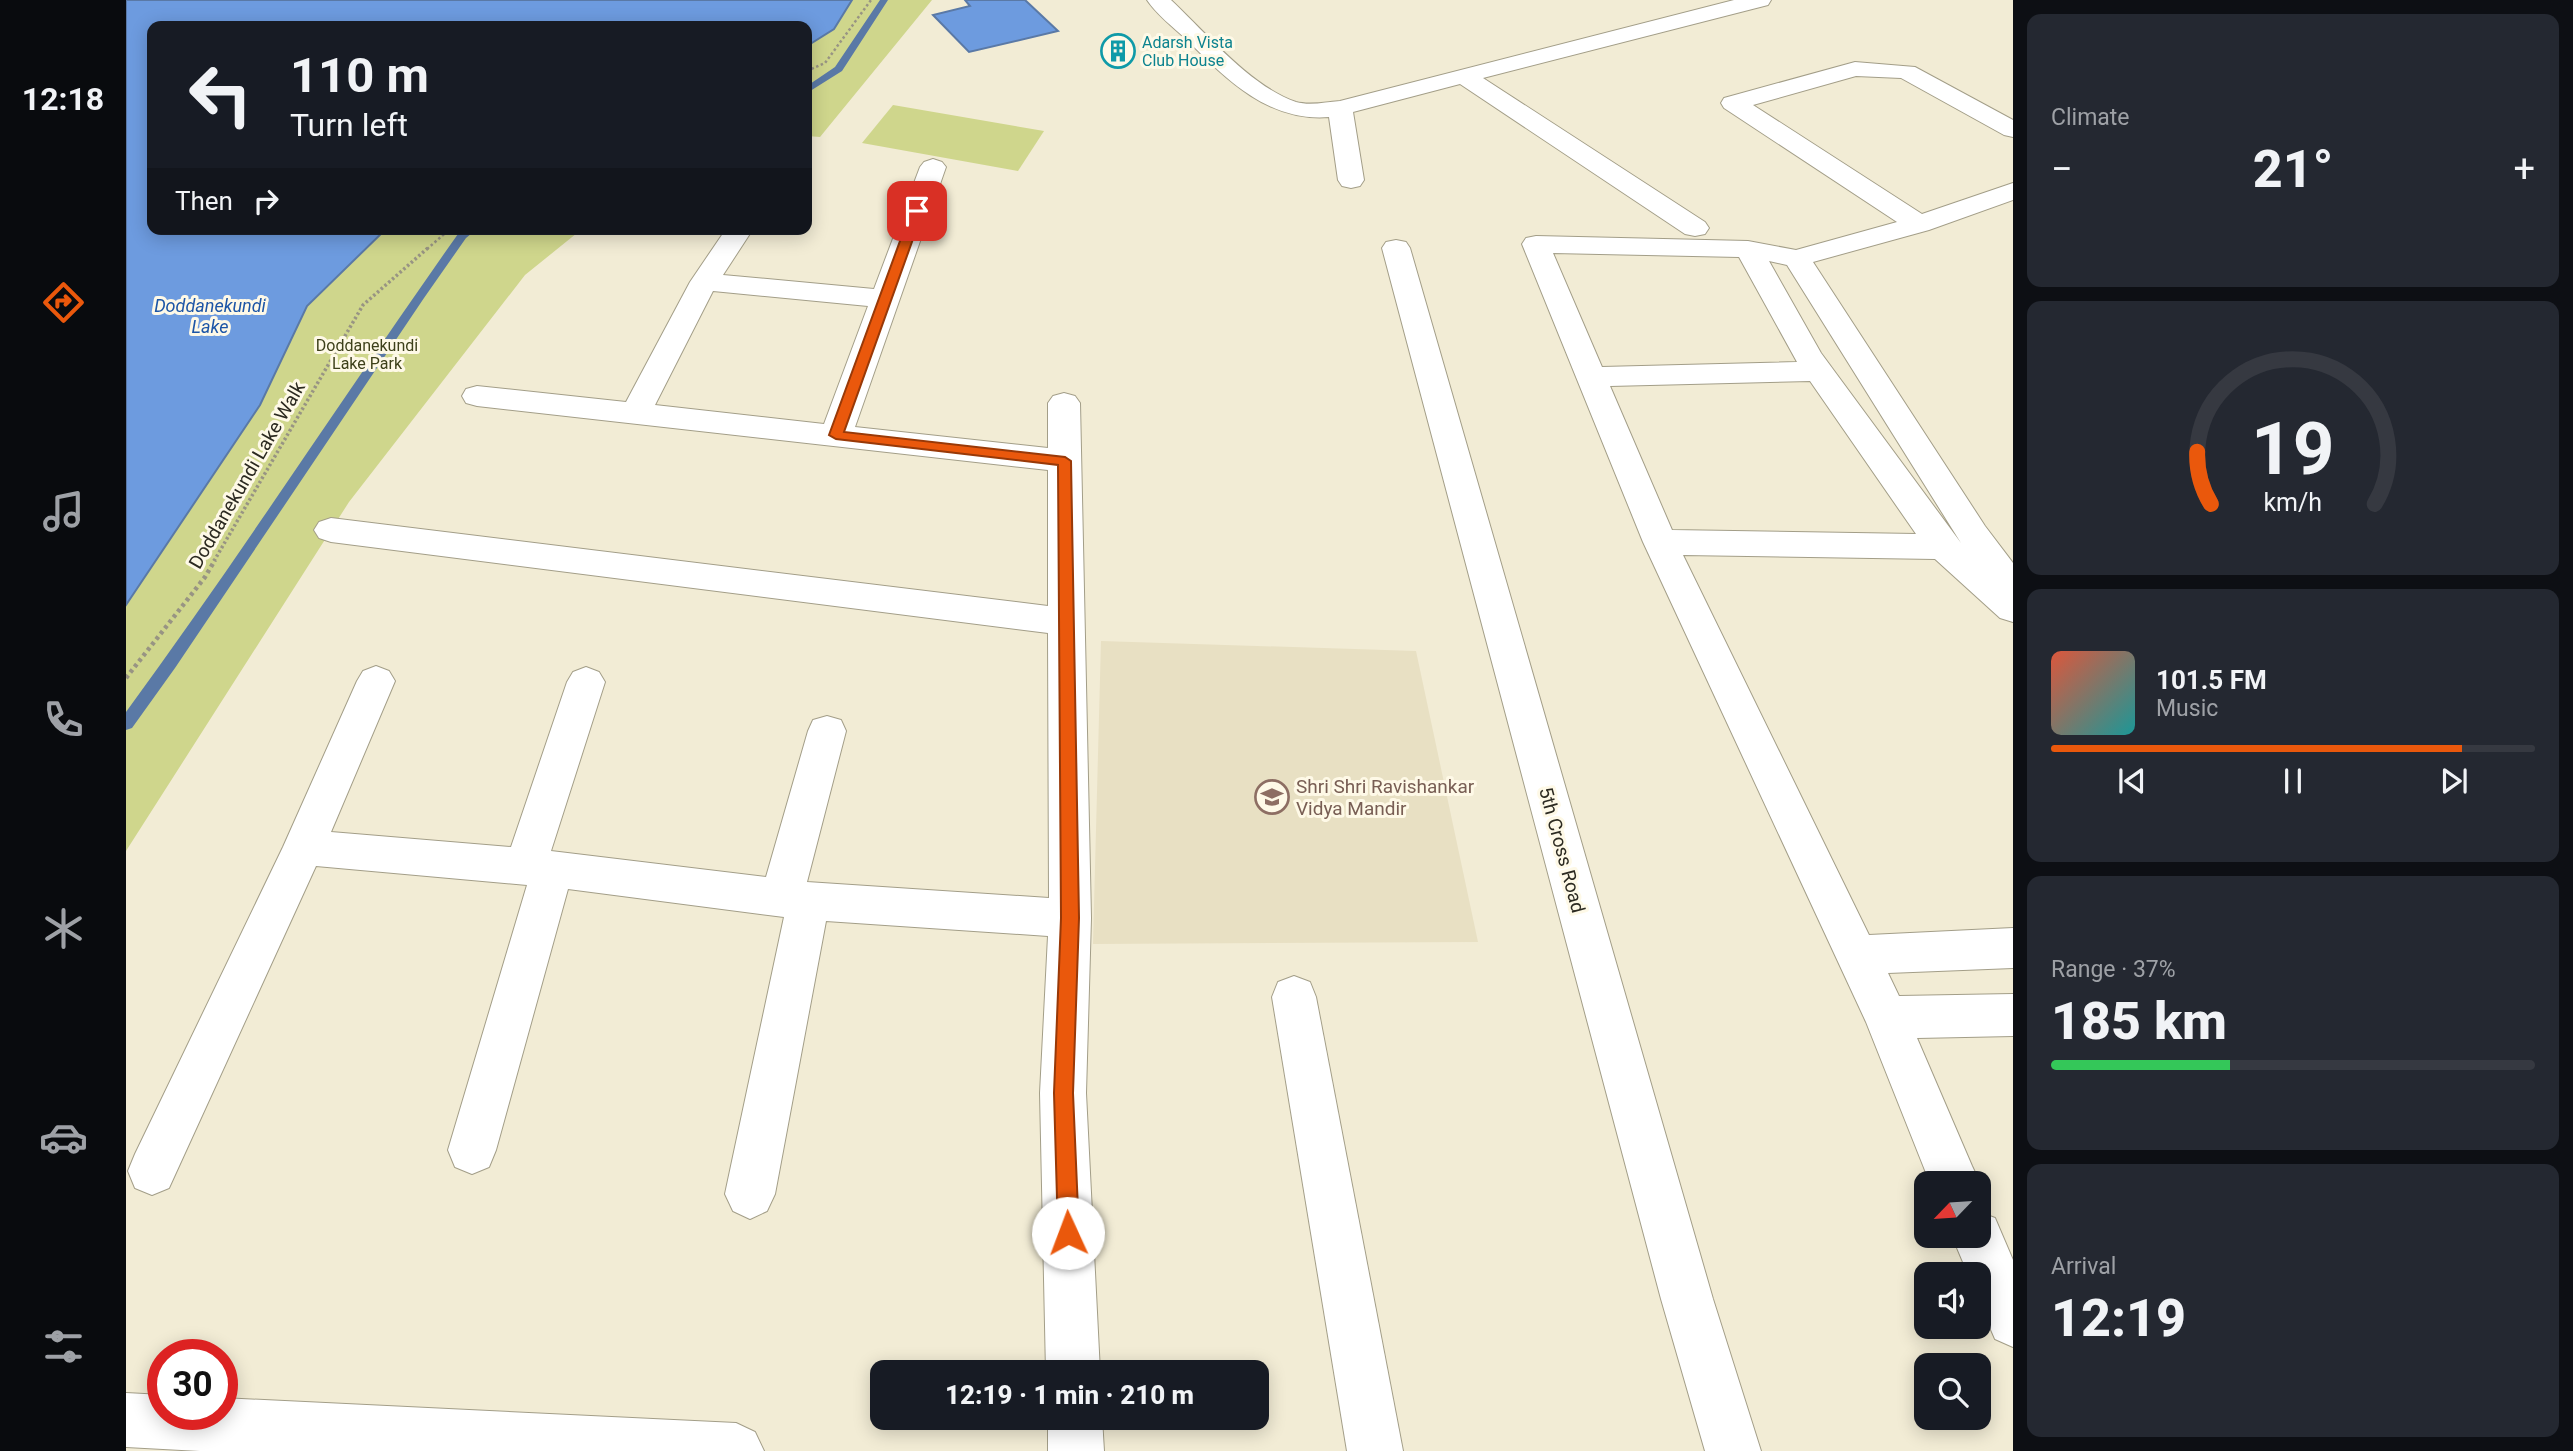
<!DOCTYPE html>
<meta charset="utf-8">
<style>
:root{--surface:#171b24;--page:#242831;--text:#f1f3f6;--muted:#9ea1a6;--line:#363941;--accent:#ea580c}
body{margin:0;font-family:Roboto,sans-serif;background:var(--page);color:var(--text);height:100vh;display:flex;flex-direction:column;font-size:26px;white-space:nowrap}
*{box-sizing:border-box;margin:0}
p{font-size:23px;color:var(--muted)}
.icon{flex:none;width:38px;height:38px;fill:none;stroke:currentColor;stroke-width:2;stroke-linecap:round;stroke-linejoin:round}
.map{position:relative;flex:1;overflow:hidden}
.side{display:flex;flex-direction:column;gap:14px;padding:14px;background:#0d0f14;width:560px}
.side>*{flex:none}
.banner{position:absolute;left:21px;top:21px;width:665px;height:214px;border-radius:14px;box-shadow:0 4px 18px #0003;background:#171b24;color:var(--text);overflow:hidden}
.needle{width:46px;rotate:245deg}
.controls{position:absolute;left:1788px;top:1171px;display:grid;gap:14px}
.controls a{display:grid;place-items:center;width:77px;height:77px;border-radius:14px;background:var(--surface);box-shadow:0 4px 18px #0003;font-size:35px}
.speed{position:absolute;left:21px;top:1339px;display:flex;gap:14px;font-size:35px;font-weight:700;text-align:center}
.speed>*{display:grid;place-content:center;width:91px;height:91px;border-radius:50%;background:var(--surface);box-shadow:0 4px 18px #0003;line-height:1}
.speed .limit{border:10px solid #d22;background:#fff;color:#111}
.pin{position:absolute;display:grid;place-items:center;width:60px;height:60px;color:#fff;margin:-30px;border-radius:14px;box-shadow:0 4px 10px #0006}
.me{position:absolute;width:77px;margin:-38px;rotate:358deg;stroke-linejoin:round;filter:drop-shadow(0 0 5px #0008)}
.turn{display:flex;align-items:center;gap:24px;height:147px;padding:0 28px;font-size:32px}
.turn .icon{width:91px;height:91px;stroke-width:2.5}
.turn b{display:block;font-size:49px;line-height:60px}
.then{display:flex;align-items:center;height:66px;padding:0 28px;background:#0003;gap:14px;font-size:26px}
.big{font-size:52px;font-weight:800;line-height:1.1}
.side .widget{flex:1;display:flex;flex-direction:column;justify-content:center;gap:10px;min-width:0;padding:0 24px;border-radius:14px;background:var(--page)}
.side .dial{align-items:center;gap:0}
.dial svg{height:182px;overflow:visible;fill:none;stroke:var(--line);stroke-width:7;stroke-linecap:round;text-anchor:middle}
.dial text{fill:var(--text);stroke:none}
.song{display:flex;align-items:center;gap:21px}
.cover{width:84px;height:84px;border-radius:10px;background:linear-gradient(135deg,hsl(10 70% 55%),hsl(180 70% 35%))}
.played{height:7px;border-radius:4px;background:linear-gradient(90deg,var(--accent) 85%,var(--line) 85%)}
.keys{display:flex;justify-content:space-around;direction:ltr}
.heat{display:flex;justify-content:space-between;align-items:center;font-size:38px;direction:ltr}
.charge{height:10px;border-radius:5px;background:linear-gradient(90deg,#34c759 37%,var(--line) 0)}
.trip{position:absolute;left:744px;top:1360px;width:399px;height:70px;border-radius:14px;background:var(--surface);box-shadow:0 4px 18px #0003;font-weight:800;line-height:70px;text-align:center}
main{display:flex;flex:1;min-height:0}
.dock{display:flex;flex-direction:column;width:126px;justify-content:space-around;align-items:center;background:#090b0e;color:var(--muted)}
.dock .icon{width:49px;height:49px}
.dock .active{color:var(--accent)}
.dock b{font-size:32px;color:var(--text)}
.map>svg:first-child{display:block}
.built{fill:#e8e0c3}
.green{fill:#cfd68c}
.water{fill:#6d9bdf;stroke:#5a79a6;stroke-width:2}
.lines{fill:none;stroke-linecap:round;stroke-linejoin:round}
.stream{fill:#5a79a6;fill-rule:evenodd}
.minor-casing{stroke:#a39e88;stroke-width:2}
.path-far2{stroke:#989483;stroke-width:2.5;stroke-dasharray:2.5 2.5;stroke-linecap:butt}
.path-far1{stroke:#989483;stroke-width:3.5;stroke-dasharray:2.5 2.5;stroke-linecap:butt}
.path{stroke:#989483;stroke-width:4.5;stroke-dasharray:3.5 3.5;stroke-linecap:butt}
.minor{fill:#fff;fill-rule:evenodd}
.route{fill:#ea580c;stroke:#983908;stroke-width:2}
.labels{text-anchor:middle;dominant-baseline:central;stroke-width:6;stroke-linejoin:round;paint-order:stroke}
.far-culture-label{font-size:16px;fill:#0d838f;stroke:#fef9e7;text-anchor:start}
.far-park-label{font-size:16px;fill:#3d401a;stroke:#fef9e7}
.far-water-label{font-size:18px;font-style:italic;fill:#1c55a6;stroke:#fef9e7}
.street-label{font-size:19px;fill:#2c2a21;stroke:#fef9e7}
.education-label{font-size:19px;fill:#785e54;stroke:#fef9e7;text-anchor:start}
</style>
<main>
<nav class="dock">
<b>12:18</b>
<svg class="icon active" aria-label="directions" viewBox="0 0 24 24"><path d="M12 3l9 9-9 9-9-9zM9 14v-3h6M13 9l2 2-2 2"/></svg>
<svg class="icon" aria-label="music" viewBox="0 0 24 24"><path d="M9 18V5l10-2v13"/><circle cx="6" cy="18" r="3"/><circle cx="16" cy="16" r="3"/></svg>
<svg class="icon" aria-label="phone" viewBox="0 0 24 24"><path d="M5 4h4l2 5-3 2q2 4 5 5l2-3 5 2v4C11 20 4 13 5 4z"/></svg>
<svg class="icon" aria-label="climate" viewBox="0 0 24 24"><path d="M12 3v18M4 7l16 10M4 17L20 7"/></svg>
<svg class="icon" aria-label="car" viewBox="0 0 24 24"><path d="M5 17H2v-5l4-1 3-4h7l3 4 3 1v5h-3M9 17h6M6 11h13"/><circle cx="7" cy="17" r="2"/><circle cx="17" cy="17" r="2"/></svg>
<svg class="icon" aria-label="filters" viewBox="0 0 24 24"><path d="M4 7h16M4 17h16"/><circle cx="9" cy="7" r="2"/><circle cx="15" cy="17" r="2"/></svg>
</nav>
<div class="map">
<svg width="1887" height="1451" viewBox="0 0 1887 1451">
<rect width="100%" height="100%" fill="#f2ecd5"/>
<path class="built" d="M975,641L1290,651L1352,942L967,944Z"/>
<g class="green">
<path d="M726,0H806L694,137L681,136V46L708,29Z"/>
<path d="M767,105L918,131L892,171L736,143Z"/>
<path d="M260,229H456L399,275L223,502L0,851V605L134,405L181,306Z"/>
</g>
<g class="water">
<path d="M0,0H726L708,29L681,46V26H26V229H260L181,306L134,405L0,605Z"/>
<path d="M839,0H899L932,31L843,52L807,15L844,6Z"/>
</g>
<g class="lines">
<g class="stream">
<path d="M754,0H762L716,71L681,93V86L709,67Z"/>
<path d="M338,229H351L340,238L298,298L49,668L6,728L0,730V712C115,555 220,392 332,234Z"/>
</g>
<g class="minor-casing">
<g id="minor">
<path d="M1021,0H1045C1079,32 1125,87 1170,102C1184,106 1200,102 1214,101L1608,0H1645L1642,5L1357,78L1579,222L1583,228L1579,234L1569,236L1559,234L1334,84L1227,112L1238,180L1234,186L1225,188L1216,186L1212,180L1203,117C1142,122 1100,79 1060,39C1047,27 1031,15 1021,0Z"/>
<path d="M1729,62L1789,67L1887,120V137L1878,135L1775,78L1730,76L1627,105L1796,214L1887,183V200L1803,230L1687,262L1859,526L1887,563V622L1874,618L1809,559L1557,555L1743,935L1887,928V968L1762,973L1773,996L1887,994V1036L1791,1038L1846,1166L1854,1183L1853,1184L1804,1183L1740,1022L1517,542L1396,244L1400,238L1410,236L1622,241L1670,250L1771,222L1598,108L1595,103L1598,98ZM1427,253L1613,257L1671,362L1476,367ZM1643,261L1661,265L1835,543L1695,353ZM1684,381L1790,534L1546,530L1484,386Z"/>
<path d="M807,159L816,162L820,167L729,427L922,448V403L927,396L938,393L949,396L954,403L965,918L960,1093L974,1372H920L914,1093L922,936L700,921L649,1194L641,1211L624,1219L607,1211L599,1194L658,917L442,889L370,1150L363,1167L346,1174L329,1167L322,1150L401,885L190,866L43,1188L26,1195L9,1188L2,1171L9,1154L157,847L231,681L237,671L250,666L263,671L269,681L205,832L385,847L441,682L447,672L460,667L473,672L479,682L425,851L640,877L682,731L687,720L701,716L715,720L720,731L681,882L923,898L922,633L205,542L193,538L188,530L193,522L205,518L922,606V470L351,406L340,403L336,396L340,389L351,386L500,402L564,282L600,229H627L597,275L748,289L794,167L798,162ZM587,291L742,306L698,424L529,405Z"/>
<path d="M1270,240L1280,242L1284,248L1587,1299L1635,1451H1579L1535,1299L1256,248L1260,242Z"/>
<path d="M1168,976L1184,982L1190,997L1277,1451H1221L1146,997L1152,982Z"/>
<path d="M1853,1212L1869,1218L1887,1260V1347L1869,1339L1853,1302V1274H1842L1826,1236H1853Z"/>
<path d="M0,1393L37,1395V1414H96V1398L610,1423L629,1432L638,1451H74L0,1447Z"/>
<path d="M922,1418H976L978,1451H922Z"/>
</g>
</g>
<g class="path-far2">
<path d="M681,71L699,63L745,0"/>
<path d="M301,249L324,229"/>
</g>
<path class="path-far1" d="M88,561L237,305L303,247"/>
<path class="path" d="M0,678L79,577L89,560"/>
<use href="#minor" class="minor"/>
</g>
<path class="route" d="M791,208L797,211L718,432L939,457L945,461L953,918L947,1093L953,1233L950,1240L942,1243L935,1240L932,1233L928,1093L935,918L932,465L710,439L703,435L785,211Z"/>
<defs>
<g id="building-ring" transform="scale(1.75)"><circle r="9.5" fill="#fef9e7" stroke="#0f9aa8" stroke-width="1.5"/><path d="M-4-6H4V6H1V3H-1V6H-4ZM-2.5-4.3h1.7v1.8h-1.7ZM.8-4.3h1.7v1.8H.8ZM-2.5-1h1.7V.8h-1.7ZM.8-1h1.7V.8H.8Z" fill="#0f9aa8"/></g>
<g id="school-ring" transform="scale(1.75)"><circle r="9.5" fill="#fef9e7" stroke="#8d6e63" stroke-width="1.5"/><path d="M0-5L7-2L0 1L-7-2ZM-4 1L0 2.5L4 1V4Q0 6-4 4Z" fill="#8d6e63"/></g>
</defs>
<g fill-rule="evenodd">
<use href="#building-ring" x="992" y="51"/>
<use href="#school-ring" x="1146" y="797"/>
</g>
<g class="labels">
<g class="far-culture-label">
<text x="1016" y="42">Adarsh Vista<tspan x="1016" dy="18">Club House</tspan></text>
</g>
<g class="far-park-label">
<text x="241" y="345">Doddanekundi<tspan x="241" dy="18">Lake Park</tspan></text>
</g>
<g class="far-water-label">
<text x="84" y="305">Doddanekundi<tspan x="84" dy="21">Lake</tspan></text>
</g>
<g class="street-label">
<text transform="translate(121 475) rotate(-60)">Doddanekundi Lake Walk</text>
<text transform="translate(1436 850) rotate(75)">5th Cross Road</text>
</g>
<g class="education-label">
<text x="1170" y="786">Shri Shri Ravishankar<tspan x="1170" dy="22">Vidya Mandir</tspan></text>
</g>
</g>
</svg>
<div class="controls">
<a><svg class="needle" viewBox="-14 -14 28 28"><path d="M0-13l5 13h-10z" fill="#e53935"/><path d="M0 13l5-13h-10z" fill="#9ea1a6"/></svg></a>
<a><svg class="icon" aria-label="sound" viewBox="0 0 24 24"><path d="M4 9h4l5-4v14l-5-4H4zM17 9q2 3 0 6"/></svg></a>
<a><svg class="icon" aria-label="search" viewBox="0 0 24 24"><circle cx="10" cy="10" r="6"/><path d="M15 15l6 6"/></svg></a>
</div>
<div class="speed"><div class="limit">30</div></div>
<div class="pin" style="left:791px;top:211px;background:#d93025"><svg class="icon" aria-label="arrive" viewBox="0 0 24 24"><path d="M6 21V4h12l-3 4 3 4H6"/></svg></div>
<svg class="me" style="left:942px;top:1233px" viewBox="-20 -20 40 40"><circle r="19" fill="#fff"/><path d="M0-13L10 11 0 6-10 11z" fill="#ea580c"/></svg>
<div class="trip">12:19 · 1 min · 210 m</div>
<div class="banner">
<div class="turn"><svg class="icon" aria-label="left" viewBox="0 0 24 24"><path d="M17 20v-9H6M10 6l-5 5 5 5"/></svg><div><b>110 m</b>Turn left</div></div>
<div class="then">Then<svg class="icon" aria-label="right" viewBox="0 0 24 24"><path d="M7 20v-9h11M14 6l5 5-5 5"/></svg></div>
</div>
</div>
<section class="side">
<div class="widget"><p>Climate</p>
<div class="heat"><a>−</a><b class="big">21°</b><a>+</a></div>
</div>
<div class="widget dial"><svg viewBox="0 0 100 80">
<path d="M14 69A42 42 0 1 1 86 69"/>
<path d="M14 69A42 42 0 0 1 8 46" stroke="#ea580c"/>
<text x="50" y="56" font-size="32" font-weight="700">19</text>
<text x="50" y="72" font-size="11">km/h</text>
</svg></div>
<div class="widget">
<div class="song"><i class="cover"></i><div><b>101.5 FM</b><p>Music</p></div></div>
<div class="played"></div>
<div class="keys"><svg class="icon" aria-label="previous" viewBox="0 0 24 24"><path d="M18 5L8 12l10 7zM5 5v14"/></svg><svg class="icon" aria-label="pause" viewBox="0 0 24 24"><path d="M8 5v14M16 5v14"/></svg><svg class="icon" aria-label="next" viewBox="0 0 24 24"><path d="M6 5l10 7-10 7zM19 5v14"/></svg></div>
</div>
<div class="widget"><p>Range · 37%</p><b class="big">185 km</b><div class="charge"></div></div>
<div class="widget"><p>Arrival</p><b class="big">12:19</b></div>
</section>
</main>
